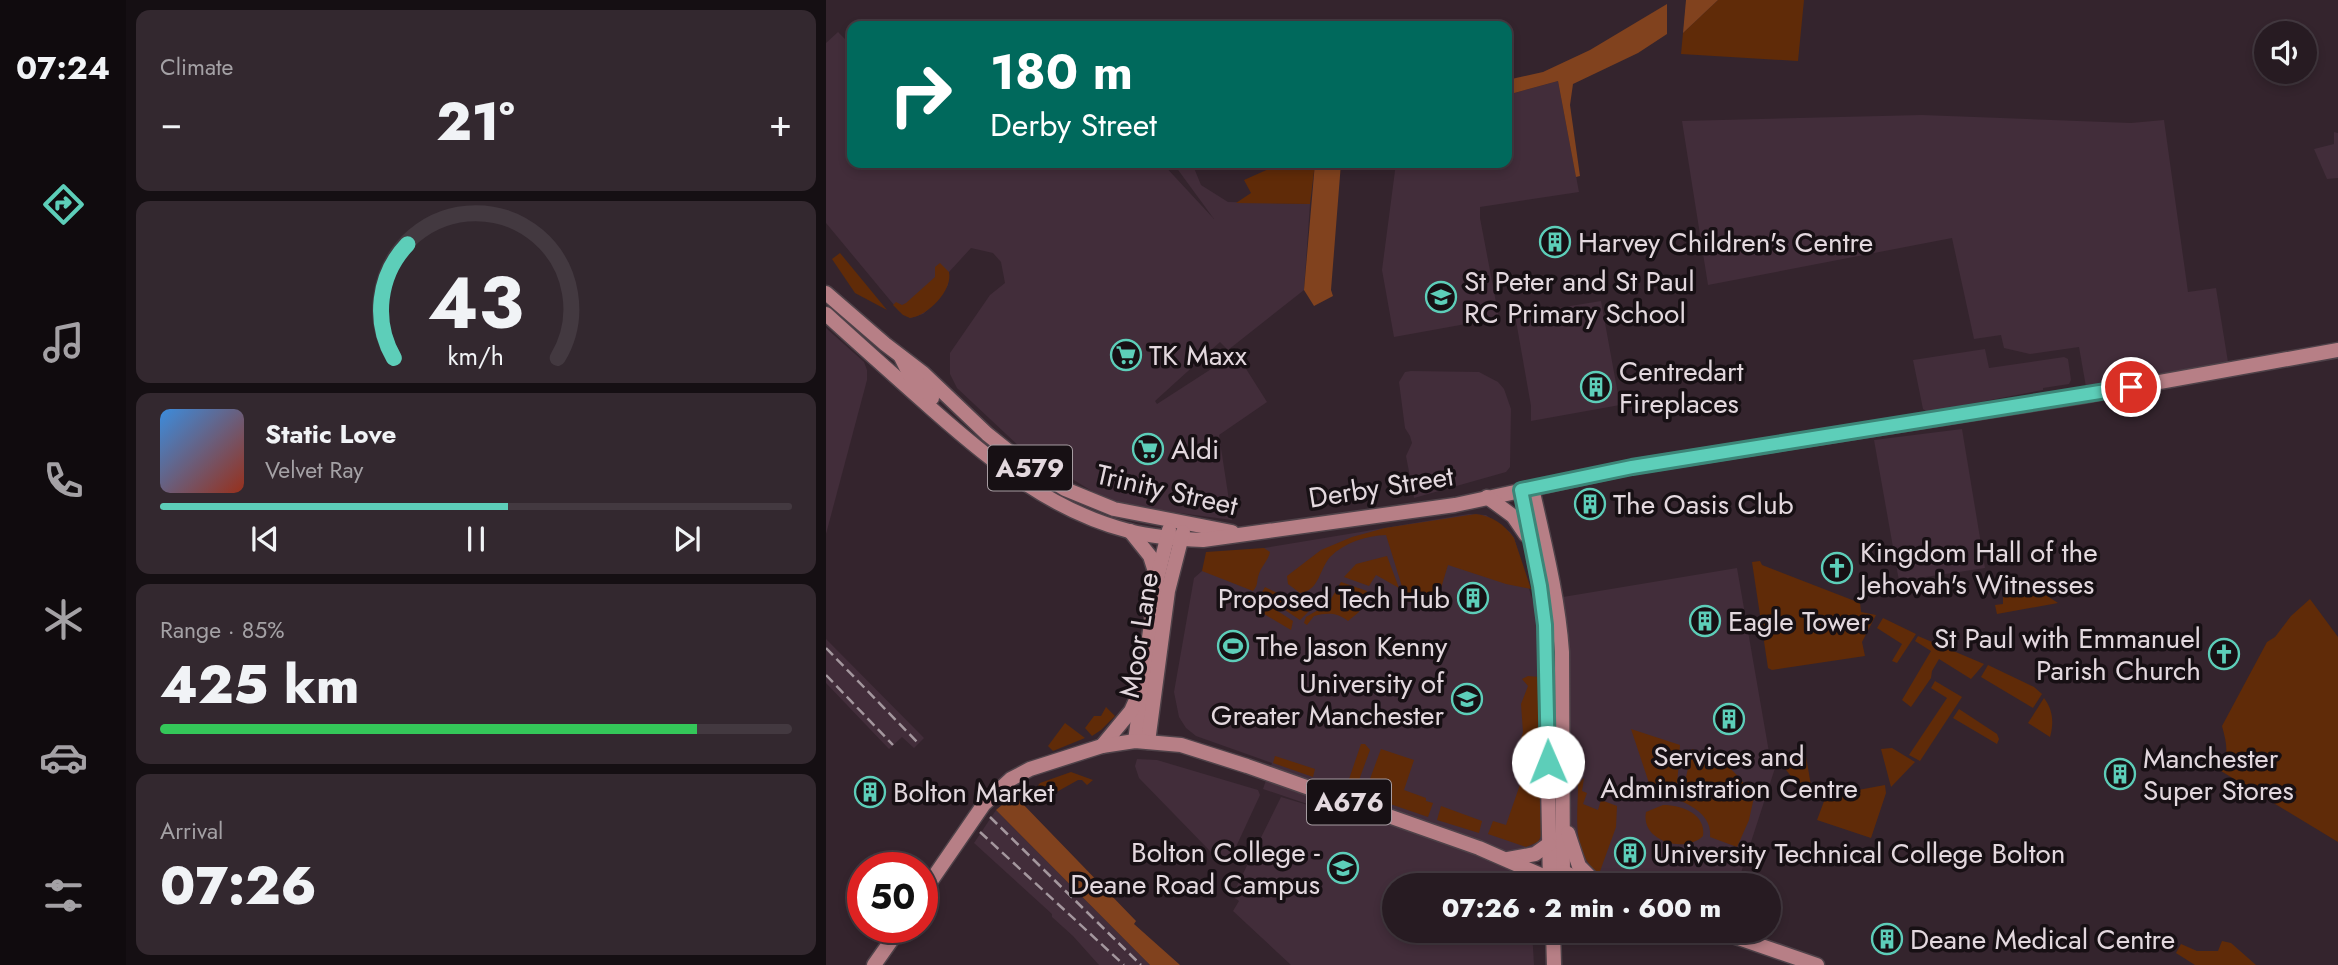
<!DOCTYPE html>
<meta charset="utf-8">
<style>
:root{--surface:#271b22;--page:#33282f;--text:#f1f3f6;--muted:#a4a1a5;--line:#433940;--accent:#5dceb9}
body{margin:0;font-family:Jost,sans-serif;background:var(--page);color:var(--text);height:100vh;display:flex;flex-direction:column;font-size:26px;white-space:nowrap}
*{box-sizing:border-box;margin:0}
p{font-size:23px;color:var(--muted)}
.icon{flex:none;width:38px;height:38px;fill:none;stroke:currentColor;stroke-width:2;stroke-linecap:round;stroke-linejoin:round}
.map{position:relative;flex:1;overflow:hidden}
.side{display:flex;flex-direction:column;gap:10px;padding:10px;background:#150f13;width:700px}
.side>*{flex:none}
.hud{position:absolute;left:21px;top:21px;width:665px;height:147px;border-radius:14px;box-shadow:0 4px 10px #0003,0 0 0 2px var(--line);background:#00695c;color:#fff;overflow:hidden}
.tools{position:absolute;left:1428px;top:21px;display:grid;gap:14px}
.tools a{display:grid;place-items:center;width:63px;height:63px;border-radius:50%;background:var(--surface);box-shadow:0 4px 10px #0003,0 0 0 2px var(--line);font-size:35px}
.speed{position:absolute;left:21px;top:852px;display:flex;gap:14px;font-size:35px;font-weight:700;text-align:center}
.speed>*{display:grid;place-content:center;width:91px;height:91px;border-radius:50%;background:var(--surface);box-shadow:0 4px 10px #0003,0 0 0 2px var(--line);line-height:1}
.speed .limit{border:10px solid #d22;background:#fff;color:#111}
.pin{position:absolute;display:grid;place-items:center;width:60px;height:60px;color:#fff;margin:-30px;border:4px solid #fff;border-radius:50%;box-shadow:0 2px 7px #0007}
.me{position:absolute;width:77px;margin:-38px;rotate:359deg;stroke-linejoin:round;filter:drop-shadow(0 0 5px #0008)}
.turn{display:flex;align-items:center;gap:24px;height:147px;padding:0 28px;font-size:32px}
.turn .icon{width:91px;height:91px;stroke-width:2.5}
.turn b{display:block;font-size:49px;line-height:60px}
.big{font-size:52px;font-weight:800;line-height:1.1}
.side .widget{flex:1;display:flex;flex-direction:column;justify-content:center;gap:10px;min-width:0;padding:0 24px;border-radius:14px;background:var(--page)}
.side .dial{align-items:center;gap:0}
.dial svg{height:182px;overflow:visible;fill:none;stroke:var(--line);stroke-width:7;stroke-linecap:round;text-anchor:middle}
.dial text{fill:var(--text);stroke:none}
.song{display:flex;align-items:center;gap:21px}
.cover{width:84px;height:84px;border-radius:10px;background:linear-gradient(135deg,hsl(210 70% 55%),hsl(10 70% 35%))}
.played{height:7px;border-radius:4px;background:linear-gradient(90deg,var(--accent) 55%,var(--line) 55%)}
.keys{display:flex;justify-content:space-around;direction:ltr}
.heat{display:flex;justify-content:space-between;align-items:center;font-size:38px;direction:ltr}
.charge{height:10px;border-radius:5px;background:linear-gradient(90deg,#34c759 85%,var(--line) 0)}
.trip{position:absolute;left:556px;top:873px;width:399px;height:70px;border-radius:35px;background:var(--surface);box-shadow:0 4px 10px #0003,0 0 0 2px var(--line);font-weight:800;line-height:70px;text-align:center}
main{display:flex;flex:1;min-height:0}
.tabs{display:flex;flex-direction:column;width:126px;justify-content:space-around;align-items:center;background:#100b0e;color:var(--muted)}
.tabs .icon{width:49px;height:49px}
.tabs .on{color:var(--accent)}
.tabs b{font-size:32px;color:var(--text)}
.map>svg:first-child{display:block}
.built{fill:#422d3a}
.green{fill:#602b08}
.forest{fill:#81421e}
.lines{fill:none;stroke-linecap:round;stroke-linejoin:round}
.major-casing{stroke:#4f4249;stroke-width:17}
.major{stroke:#b77f86;stroke-width:14}
.rail{stroke:#a4979e;stroke-width:2.5;stroke-dasharray:10 5;stroke-linecap:butt}
.route-casing{stroke:#3c8678;stroke-width:18}
.route{stroke:#5dceb9;stroke-width:12}
.labels{text-anchor:middle;dominant-baseline:central;stroke-width:7;stroke-linejoin:round;paint-order:stroke}
.shield{fill:#171014;stroke:#a69ca1;stroke-width:2}
.shield-label{font-size:26px;font-weight:bold;fill:#e3d8de}
.poi-label{font-size:28px;fill:#e3d8de;stroke:#171014;text-anchor:start}
.street-label{font-size:28px;fill:#e3d8de;stroke:#171014}
</style>
<main>
<nav class="tabs">
<b>07:24</b>
<svg class="icon on" aria-label="directions" viewBox="0 0 24 24"><path d="M12 3l9 9-9 9-9-9zM9 14v-3h6M13 9l2 2-2 2"/></svg>
<svg class="icon" aria-label="music" viewBox="0 0 24 24"><path d="M9 18V5l10-2v13"/><circle cx="6" cy="18" r="3"/><circle cx="16" cy="16" r="3"/></svg>
<svg class="icon" aria-label="phone" viewBox="0 0 24 24"><path d="M5 4h4l2 5-3 2q2 4 5 5l2-3 5 2v4C11 20 4 13 5 4z"/></svg>
<svg class="icon" aria-label="climate" viewBox="0 0 24 24"><path d="M12 3v18M4 7l16 10M4 17L20 7"/></svg>
<svg class="icon" aria-label="car" viewBox="0 0 24 24"><path d="M5 17H2v-5l4-1 3-4h7l3 4 3 1v5h-3M9 17h6M6 11h13"/><circle cx="7" cy="17" r="2"/><circle cx="17" cy="17" r="2"/></svg>
<svg class="icon" aria-label="filters" viewBox="0 0 24 24"><path d="M4 7h16M4 17h16"/><circle cx="9" cy="7" r="2"/><circle cx="15" cy="17" r="2"/></svg>
</nav>
<section class="side">
<div class="widget"><p>Climate</p>
<div class="heat"><a>−</a><b class="big">21°</b><a>+</a></div>
</div>
<div class="widget dial"><svg viewBox="0 0 100 80">
<path d="M14 69A42 42 0 1 1 86 69"/>
<path d="M14 69A42 42 0 0 1 20 19" stroke="#5dceb9"/>
<text x="50" y="56" font-size="32" font-weight="700">43</text>
<text x="50" y="72" font-size="11">km/h</text>
</svg></div>
<div class="widget">
<div class="song"><i class="cover"></i><div><b>Static Love</b><p>Velvet Ray</p></div></div>
<div class="played"></div>
<div class="keys"><svg class="icon" aria-label="previous" viewBox="0 0 24 24"><path d="M18 5L8 12l10 7zM5 5v14"/></svg><svg class="icon" aria-label="pause" viewBox="0 0 24 24"><path d="M8 5v14M16 5v14"/></svg><svg class="icon" aria-label="next" viewBox="0 0 24 24"><path d="M6 5l10 7-10 7zM19 5v14"/></svg></div>
</div>
<div class="widget"><p>Range · 85%</p><b class="big">425 km</b><div class="charge"></div></div>
<div class="widget"><p>Arrival</p><b class="big">07:26</b></div>
</section>
<div class="map">
<svg width="1512" height="965" viewBox="0 0 1512 965">
<rect width="100%" height="100%" fill="#34242d"/>
<g class="built">
<path d="M12,32L26,46V163H336L388,219L347,163H366L375,185L402,202L484,204L478,290L402,350L394,342L329,401L331,404L410,353L441,402L393,435L406,520L287,504L194,447L131,388L124,374V353L164,295L179,283L175,262L167,253L145,248L123,272L122,285L110,302L97,314L84,318L73,311L0,223V43Z"/>
<path d="M732,81L753,192L654,207V218L673,318L568,337L556,270L570,163H681V95Z"/>
<path d="M1096,115L1305,123L1338,120L1362,292L1390,288L1402,362L1260,387L1253,347L1204,354L1178,348L1175,335L1148,339L1126,238L882,285L856,121Z"/>
<path d="M1508,132L1512,133V178L1501,179L1488,149L1508,144Z"/>
<path d="M775,301L794,405L705,421V406L689,315Z"/>
<path d="M0,328L38,362L41,370V380L0,534Z"/>
<path d="M1159,349L1163,368L1238,357L1242,359L1245,380L1243,384L1217,388V390L1101,412L1097,409L1087,360Z"/>
<path d="M585,371L653,372L672,382L678,389L685,409L684,467L680,472L588,498L580,456L586,443L584,436L579,428L573,382L579,372Z"/>
<path d="M1136,429L1159,568L1073,581L1048,440Z"/>
<path d="M643,514L660,515L684,532L688,538L707,602L911,568L944,758L951,762L911,885H885L878,883L877,886L792,885L773,879L757,857L708,845L700,848L702,885L569,886V931H706L708,965H465L407,911L413,901L406,896L455,797L502,811L437,789L446,763L370,736L360,728L353,717L348,692L368,578L383,565L396,558L438,548Z"/>
<path d="M0,639L98,738L88,748L76,737L63,749L0,683Z"/>
<path d="M311,759L331,760L432,790L434,795L402,864L384,851L313,778L309,766Z"/>
<path d="M170,810L324,965H273L247,936L226,917V914L148,843Z"/>
</g>
<g class="green">
<path d="M892,0H978L972,61L855,54L857,33Z"/>
<path d="M456,163H489L484,204L410,203L425,193L418,180Z"/>
<path d="M14,253L61,310L29,293L6,259Z"/>
<path d="M114,263L123,272C127,290 102,316 84,318L77,315L67,305L70,302L76,305L80,303L109,277V267Z"/>
<path d="M650,514C666,516 678,524 688,538L705,589L680,584L622,565L609,608L581,601V595L578,593L560,535C540,536 519,542 504,557C493,570 493,591 474,593L462,584L461,576L495,550L526,537L559,528Z"/>
<path d="M438,548L444,552C442,561 436,565 433,574C430,581 433,584 427,591L376,571L380,552Z"/>
<path d="M561,556L573,588L550,575L543,586L518,577L530,564Z"/>
<path d="M934,561L936,565L1034,603L1035,612L1050,615L1036,642L1039,656L946,670L942,668L926,562Z"/>
<path d="M1189,578L1200,582L1232,603L1171,614L1169,605L1177,604V587Z"/>
<path d="M515,582L541,591L533,612L522,621C510,612 501,613 488,616L481,625L478,623L480,617L502,604Z"/>
<path d="M439,587L472,603L481,602L483,611L474,620L435,594Z"/>
<path d="M401,592L444,606L467,621L465,630Z"/>
<path d="M1484,599L1512,637V842L1395,771C1403,754 1401,744 1396,726L1441,642L1449,637L1465,616Z"/>
<path d="M1057,618L1090,634L1071,663L1066,661L1076,644L1051,628Z"/>
<path d="M1092,636L1158,664L1145,679L1113,659L1106,671L1105,678L1085,707L1076,700L1105,651L1089,641Z"/>
<path d="M1162,665L1208,687L1216,694L1207,708L1155,677Z"/>
<path d="M702,676L713,677L716,834L712,842L700,847L662,834L667,821L680,825L707,747L694,742L697,732L695,704L702,686L696,679Z"/>
<path d="M1109,681L1136,697L1094,761L1083,755L1121,698L1105,688Z"/>
<path d="M1218,698C1227,710 1228,723 1224,737L1202,723Z"/>
<path d="M280,707L289,716L275,730L266,736L259,728L268,716H275Z"/>
<path d="M1133,709L1171,734L1173,739L1171,744L1127,718Z"/>
<path d="M239,723L259,738L227,751L222,746Z"/>
<path d="M805,729L854,745L850,800L829,801Z"/>
<path d="M535,744H539L544,750L529,791L501,781L502,779L521,785Z"/>
<path d="M1066,748L1089,762L1065,787L1055,749Z"/>
<path d="M555,749L588,760L578,790L600,798V801L607,803L602,817L538,795Z"/>
<path d="M866,749C901,762 906,767 928,797L923,820L911,847L884,837C886,818 870,808 855,801Z"/>
<path d="M449,756L489,769L487,777L447,763Z"/>
<path d="M980,756L985,786L970,783L958,767L961,759Z"/>
<path d="M245,772L267,780L261,785L256,780H252L227,794L224,788L211,794L210,788L214,783Z"/>
<path d="M758,778L756,791L761,793L757,804L772,810L775,800L791,806L790,827L773,874C745,852 752,817 752,784Z"/>
<path d="M1059,785L1060,793L1045,838L991,820L1000,796Z"/>
<path d="M837,805C856,805 880,814 877,836C859,854 814,841 820,812Z"/>
<path d="M615,806L656,821L653,833L611,820Z"/>
<path d="M1396,941L1405,943L1430,965H1369L1350,953L1355,944L1371,951H1392Z"/>
</g>
<g class="forest">
<path d="M860,0H892L857,33Z"/>
<path d="M841,4V34L812,53L747,84L744,105L754,176L750,177L732,81L681,95V80L717,72L764,50Z"/>
<path d="M489,163H515L505,290L507,296L488,306L478,290Z"/>
<path d="M183,799L193,800L310,921L308,924L354,965H324L170,810Z"/>
</g>
<g class="lines">
<g class="major-casing">
<g id="major">
<path d="M0,293L59,344L97,373L161,434L196,462L239,489L288,509L406,532"/>
<path d="M0,314C35,346 71,378 107,410C166,462 225,511 303,531C327,537 353,539 377,540L629,505L806,467L1256,396L1512,350"/>
<path d="M75,357L84,375L106,398"/>
<path d="M706,488C718,542 732,596 736,652L737,886"/>
<path d="M695,490L714,586L719,626L724,885"/>
<path d="M661,497L687,516L700,535"/>
<path d="M304,531L324,556L331,578"/>
<path d="M309,741L331,579L343,530"/>
<path d="M322,742L342,591L357,532"/>
<path d="M276,746L305,711L310,700"/>
<path d="M742,833L753,866L771,884"/>
<path d="M682,859L709,854L723,844"/>
<path d="M738,872L766,886"/>
<path d="M96,894L158,804L185,779L204,769L276,746L309,741L355,745L421,766L653,848L724,879L746,886"/>
<path d="M727,931L728,965"/>
<path d="M892,931L991,965"/>
<path d="M48,965L74,928"/>
</g>
</g>
<use href="#major" class="major"/>
<g class="rail">
<path d="M0,648L93,744"/>
<path d="M0,675L67,745"/>
<path d="M164,817L315,965"/>
<path d="M154,832L298,965"/>
</g>
</g>
<g class="lines">
<g class="route-casing">
<path id="route" d="M722,762L719,625L714,586L695,490L806,467L1305,387"/>
</g>
<use href="#route" class="route"/>
</g>
<defs>
<g id="building-ring" transform="scale(1.575)"><circle r="9.5" fill="#171014" stroke="#5dceb9" stroke-width="1.5"/><path d="M-4-6H4V6H1V3H-1V6H-4ZM-2.5-4.3h1.7v1.8h-1.7ZM.8-4.3h1.7v1.8H.8ZM-2.5-1h1.7V.8h-1.7ZM.8-1h1.7V.8H.8Z" fill="#5dceb9"/></g>
<g id="school-ring" transform="scale(1.575)"><circle r="9.5" fill="#171014" stroke="#5dceb9" stroke-width="1.5"/><path d="M0-5L7-2L0 1L-7-2ZM-4 1L0 2.5L4 1V4Q0 6-4 4Z" fill="#5dceb9"/></g>
<g id="supermarket-ring" transform="scale(1.575)"><circle r="9.5" fill="#171014" stroke="#5dceb9" stroke-width="1.5"/><path d="M-6-5.5h2.5l.6 2H6L4.5 2H-2.5L-4.4-4H-6ZM-1.5 3.2a1.3 1.3 0 1 0 .1 0ZM3 3.2a1.3 1.3 0 1 0 .1 0Z" fill="#5dceb9"/></g>
<g id="church-ring" transform="scale(1.575)"><circle r="9.5" fill="#171014" stroke="#5dceb9" stroke-width="1.5"/><path d="M-1.2-6h2.4v3.5h3.3v2.4h-3.3V6h-2.4V-.1h-3.3v-2.4h3.3Z" fill="#5dceb9"/></g>
<g id="stadium-ring" transform="scale(1.575)"><circle r="9.5" fill="#171014" stroke="#5dceb9" stroke-width="1.5"/><path d="M0-5a6.5 5 0 1 0 0 10a6.5 5 0 1 0 0-10ZM-3.5-1.8h7v3.6h-7Z" fill="#5dceb9"/></g>
<g id="university-ring" transform="scale(1.575)"><circle r="9.5" fill="#171014" stroke="#5dceb9" stroke-width="1.5"/><path d="M0-5L7-2L0 1L-7-2ZM-4 1L0 2.5L4 1V4Q0 6-4 4Z" fill="#5dceb9"/></g>
</defs>
<g fill-rule="evenodd">
<use href="#building-ring" x="729" y="242"/>
<use href="#school-ring" x="615" y="297"/>
<use href="#supermarket-ring" x="300" y="355"/>
<use href="#building-ring" x="770" y="387"/>
<use href="#supermarket-ring" x="322" y="449"/>
<use href="#building-ring" x="764" y="504"/>
<use href="#church-ring" x="1011" y="568"/>
<use href="#building-ring" x="647" y="598"/>
<use href="#building-ring" x="879" y="621"/>
<use href="#stadium-ring" x="407" y="646"/>
<use href="#church-ring" x="1398" y="654"/>
<use href="#university-ring" x="641" y="699"/>
<use href="#building-ring" x="903" y="719"/>
<use href="#building-ring" x="1294" y="774"/>
<use href="#building-ring" x="44" y="792"/>
<use href="#building-ring" x="804" y="853"/>
<use href="#university-ring" x="517" y="868"/>
<use href="#building-ring" x="1061" y="939"/>
</g>
<g class="labels">
<g class="shield">
<rect x="162" y="445.5" width="84" height="45" rx="5"/>
<rect x="481" y="779.5" width="84" height="45" rx="5"/>
</g>
<g class="shield-label">
<text x="204" y="468">A579</text>
<text x="523" y="802">A676</text>
</g>
<g class="poi-label">
<text x="752" y="242">Harvey Children's Centre</text>
<text x="638" y="281">St Peter and St Paul<tspan x="638" dy="32">RC Primary School</tspan></text>
<text x="323" y="355">TK Maxx</text>
<text x="793" y="371">Centredart<tspan x="793" dy="32">Fireplaces</tspan></text>
<text x="345" y="449">Aldi</text>
<text x="787" y="504">The Oasis Club</text>
<text x="1034" y="552">Kingdom Hall of the<tspan x="1034" dy="32">Jehovah's Witnesses</tspan></text>
<text x="624" y="598" text-anchor="end">Proposed Tech Hub</text>
<text x="902" y="621">Eagle Tower</text>
<text x="1375" y="638" text-anchor="end">St Paul with Emmanuel<tspan x="1375" dy="32">Parish Church</tspan></text>
<text x="430" y="646">The Jason Kenny</text>
<text x="618" y="683" text-anchor="end">University of<tspan x="618" dy="32">Greater Manchester</tspan></text>
<text x="903" y="756" text-anchor="middle">Services and<tspan x="903" dy="32">Administration Centre</tspan></text>
<text x="1317" y="758">Manchester<tspan x="1317" dy="32">Super Stores</tspan></text>
<text x="67" y="792">Bolton Market</text>
<text x="494" y="852" text-anchor="end">Bolton College -<tspan x="494" dy="32">Deane Road Campus</tspan></text>
<text x="827" y="853">University Technical College Bolton</text>
<text x="1084" y="939">Deane Medical Centre</text>
</g>
<g class="street-label">
<text transform="translate(555 487) rotate(-9)">Derby Street</text>
<text transform="translate(341 490) rotate(13)">Trinity Street</text>
<text transform="translate(313 635) rotate(-81)">Moor Lane</text>
</g>
</g>
</svg>
<div class="tools">
<a><svg class="icon" aria-label="sound" viewBox="0 0 24 24"><path d="M4 9h4l5-4v14l-5-4H4zM17 9q2 3 0 6"/></svg></a>
</div>
<div class="speed"><div class="limit">50</div></div>
<div class="pin" style="left:1305px;top:387px;background:#d93025"><svg class="icon" aria-label="arrive" viewBox="0 0 24 24"><path d="M6 21V4h12l-3 4 3 4H6"/></svg></div>
<svg class="me" style="left:722px;top:762px" viewBox="-20 -20 40 40"><circle r="19" fill="#fff"/><path d="M0-13L10 11 0 6-10 11z" fill="#5dceb9"/></svg>
<div class="trip">07:26 · 2 min · 600 m</div>
<div class="hud">
<div class="turn"><svg class="icon" aria-label="right" viewBox="0 0 24 24"><path d="M7 20v-9h11M14 6l5 5-5 5"/></svg><div><b>180 m</b>Derby Street</div></div>
</div>
</div>
</main>
